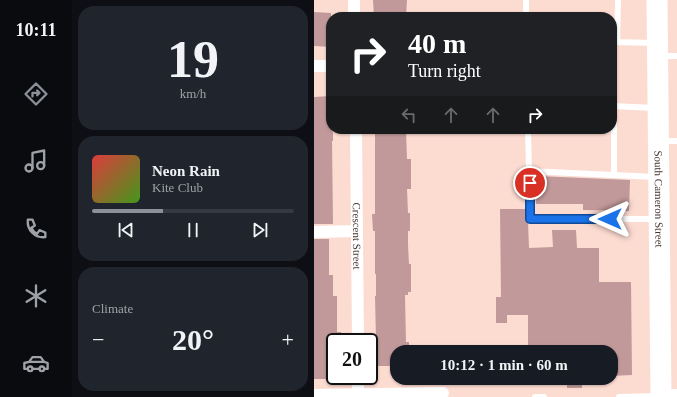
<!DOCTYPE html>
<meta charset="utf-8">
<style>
:root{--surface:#171b24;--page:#20242c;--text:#f1f3f6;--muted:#9ea1a6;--line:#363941;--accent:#8c9099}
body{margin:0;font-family:"Times New Roman",serif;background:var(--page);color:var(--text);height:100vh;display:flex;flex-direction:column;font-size:15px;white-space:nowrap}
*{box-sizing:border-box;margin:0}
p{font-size:13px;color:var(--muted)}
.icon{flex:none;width:22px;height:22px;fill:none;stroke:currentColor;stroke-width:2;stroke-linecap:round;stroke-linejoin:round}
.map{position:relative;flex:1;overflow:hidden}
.side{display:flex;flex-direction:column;gap:6px;padding:6px;background:#0d0f14;width:242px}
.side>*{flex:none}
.banner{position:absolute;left:12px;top:12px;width:291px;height:122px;border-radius:16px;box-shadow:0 1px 3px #0004;background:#202124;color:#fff;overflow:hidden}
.speed{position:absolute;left:12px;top:333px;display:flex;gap:8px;font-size:20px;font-weight:700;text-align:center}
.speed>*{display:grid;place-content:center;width:52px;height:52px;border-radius:50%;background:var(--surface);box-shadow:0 1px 3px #0004;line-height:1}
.speed .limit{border:2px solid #111;border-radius:6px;background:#fff;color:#111}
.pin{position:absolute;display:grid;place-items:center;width:34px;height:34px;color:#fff;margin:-17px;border:2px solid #fff;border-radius:50%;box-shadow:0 1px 4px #0007}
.me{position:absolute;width:44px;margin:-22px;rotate:270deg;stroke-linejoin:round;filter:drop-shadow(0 0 3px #0008)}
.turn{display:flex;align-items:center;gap:14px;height:84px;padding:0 16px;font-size:18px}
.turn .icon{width:52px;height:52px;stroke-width:2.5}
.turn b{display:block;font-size:28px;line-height:34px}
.lanes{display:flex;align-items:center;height:38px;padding:0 16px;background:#0003;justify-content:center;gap:20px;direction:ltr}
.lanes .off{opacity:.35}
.big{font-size:30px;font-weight:700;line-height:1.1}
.side .card{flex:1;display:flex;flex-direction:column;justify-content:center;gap:6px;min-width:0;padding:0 14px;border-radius:16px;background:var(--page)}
.side .dial{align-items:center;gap:0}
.dial b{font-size:52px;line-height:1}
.song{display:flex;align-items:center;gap:12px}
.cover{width:48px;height:48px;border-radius:6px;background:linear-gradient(135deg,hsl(0 70% 55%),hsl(100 70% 35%))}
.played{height:4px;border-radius:2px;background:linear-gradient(90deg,var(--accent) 35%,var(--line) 35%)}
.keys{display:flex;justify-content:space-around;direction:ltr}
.heat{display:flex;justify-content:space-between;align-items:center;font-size:22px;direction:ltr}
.trip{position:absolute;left:76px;top:345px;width:228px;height:40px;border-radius:16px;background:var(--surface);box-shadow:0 1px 3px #0004;font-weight:700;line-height:40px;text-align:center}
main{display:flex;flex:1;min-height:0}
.dock{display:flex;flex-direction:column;width:72px;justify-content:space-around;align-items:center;background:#090b0e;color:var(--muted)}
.dock .icon{width:28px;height:28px}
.dock .current{color:var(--accent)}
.dock b{font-size:18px;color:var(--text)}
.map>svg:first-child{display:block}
.building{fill:#c2999a}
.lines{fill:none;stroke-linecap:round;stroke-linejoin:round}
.service{stroke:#fff;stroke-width:6}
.minor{stroke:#fff;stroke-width:12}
.trunk{stroke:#fff;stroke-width:21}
.route-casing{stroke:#114b97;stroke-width:10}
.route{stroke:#1a73e8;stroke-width:7}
.labels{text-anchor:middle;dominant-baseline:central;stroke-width:4;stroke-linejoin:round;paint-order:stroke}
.street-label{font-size:11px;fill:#43332e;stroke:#fff}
</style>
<main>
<nav class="dock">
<b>10:11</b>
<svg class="icon current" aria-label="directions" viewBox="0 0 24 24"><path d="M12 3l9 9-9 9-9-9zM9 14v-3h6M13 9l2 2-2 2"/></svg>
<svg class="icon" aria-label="music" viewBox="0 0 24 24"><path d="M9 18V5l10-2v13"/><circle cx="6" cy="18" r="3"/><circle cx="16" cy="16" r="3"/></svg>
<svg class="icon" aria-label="phone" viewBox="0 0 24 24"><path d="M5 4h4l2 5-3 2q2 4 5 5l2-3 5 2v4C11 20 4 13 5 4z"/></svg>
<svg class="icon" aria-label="climate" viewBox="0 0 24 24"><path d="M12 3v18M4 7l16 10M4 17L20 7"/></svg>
<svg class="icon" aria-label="car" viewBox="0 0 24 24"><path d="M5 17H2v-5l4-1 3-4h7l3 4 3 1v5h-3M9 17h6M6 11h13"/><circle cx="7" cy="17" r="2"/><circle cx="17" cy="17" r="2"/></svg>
</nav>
<section class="side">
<div class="card dial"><b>19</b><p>km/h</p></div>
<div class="card">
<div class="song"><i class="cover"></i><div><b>Neon Rain</b><p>Kite Club</p></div></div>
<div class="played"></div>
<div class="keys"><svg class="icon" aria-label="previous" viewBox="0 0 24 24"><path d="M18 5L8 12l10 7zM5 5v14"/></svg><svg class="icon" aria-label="pause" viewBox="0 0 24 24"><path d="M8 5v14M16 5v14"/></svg><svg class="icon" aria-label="next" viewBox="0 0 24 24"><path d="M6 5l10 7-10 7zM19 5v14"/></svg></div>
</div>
<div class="card"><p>Climate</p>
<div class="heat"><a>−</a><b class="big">20°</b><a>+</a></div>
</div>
</section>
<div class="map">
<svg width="363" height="397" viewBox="0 0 363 397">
<rect width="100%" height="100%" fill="#fcdbd1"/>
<g class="building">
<path d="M59,0H93L92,17H60Z"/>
<path d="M0,12L17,13V47L0,46Z"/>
<path d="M16,96L17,129L19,133V141H18L19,224H0V97Z"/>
<path d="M61,129H92L93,159H97V189H93L94,213H96V231H94V245L95,264H97V292H94V295H91L92,342H95V352H83V366H61L60,340H62L61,296H62V274H61V231H59L58,214H61Z"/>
<path d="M223,176L316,180L315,211L269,210V204H222Z"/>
<path d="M186,209H212V219L214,222L215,248L239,247L238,230H262L263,248H285V282H317L318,375L297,376V352H214V315H193V323H182V297H187Z"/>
<path d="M0,239H15V275H19V296H23V332H27V342H21V379H0Z"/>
<rect x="253" y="378" width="15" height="10"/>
</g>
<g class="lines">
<g class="service">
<path d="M212,17V0"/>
<path d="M298,42L341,43"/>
<path d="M303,42L304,0"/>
<path d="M346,56H363"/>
<path d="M298,72H300V175"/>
<path d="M298,106L341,108"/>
<path d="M214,129L215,171L341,177"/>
<path d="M348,141H363"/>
<path d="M215,171L217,219H342"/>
<path d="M221,397H230"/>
<path d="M305,397L344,396"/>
</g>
<g class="minor">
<path d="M40,0V17"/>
<path d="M0,66H17"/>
<path id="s1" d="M42,129L44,342"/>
<path d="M0,232L43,231"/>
<path d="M44,376V397"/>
<path d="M0,395L129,393"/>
<path d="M347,396L363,395"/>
</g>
<path class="trunk" id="s2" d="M343,0L347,397"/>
</g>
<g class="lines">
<g class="route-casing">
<path id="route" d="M216,183V219H296"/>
</g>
<use href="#route" class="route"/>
</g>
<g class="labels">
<g class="street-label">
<text stroke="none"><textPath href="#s2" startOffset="199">South Cameron Street</textPath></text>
<text stroke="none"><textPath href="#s1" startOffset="107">Crescent Street</textPath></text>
</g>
</g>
</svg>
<div class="speed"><div class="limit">20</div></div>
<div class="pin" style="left:216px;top:183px;background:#d93025"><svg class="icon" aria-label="arrive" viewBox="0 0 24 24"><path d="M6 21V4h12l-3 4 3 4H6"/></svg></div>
<svg class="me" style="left:296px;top:219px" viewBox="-20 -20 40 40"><path d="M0-17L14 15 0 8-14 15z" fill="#1a73e8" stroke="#fff" stroke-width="4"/></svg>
<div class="trip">10:12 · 1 min · 60 m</div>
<div class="banner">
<div class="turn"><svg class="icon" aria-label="right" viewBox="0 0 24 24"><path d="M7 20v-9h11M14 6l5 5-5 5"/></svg><div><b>40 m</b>Turn right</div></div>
<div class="lanes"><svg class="icon off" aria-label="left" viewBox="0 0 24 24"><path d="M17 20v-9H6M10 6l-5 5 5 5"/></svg><svg class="icon off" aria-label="ahead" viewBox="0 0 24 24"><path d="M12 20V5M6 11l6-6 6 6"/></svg><svg class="icon off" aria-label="ahead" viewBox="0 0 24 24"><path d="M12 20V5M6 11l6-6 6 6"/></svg><svg class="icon" aria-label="right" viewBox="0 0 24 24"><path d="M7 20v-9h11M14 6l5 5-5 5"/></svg></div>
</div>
</div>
</main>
